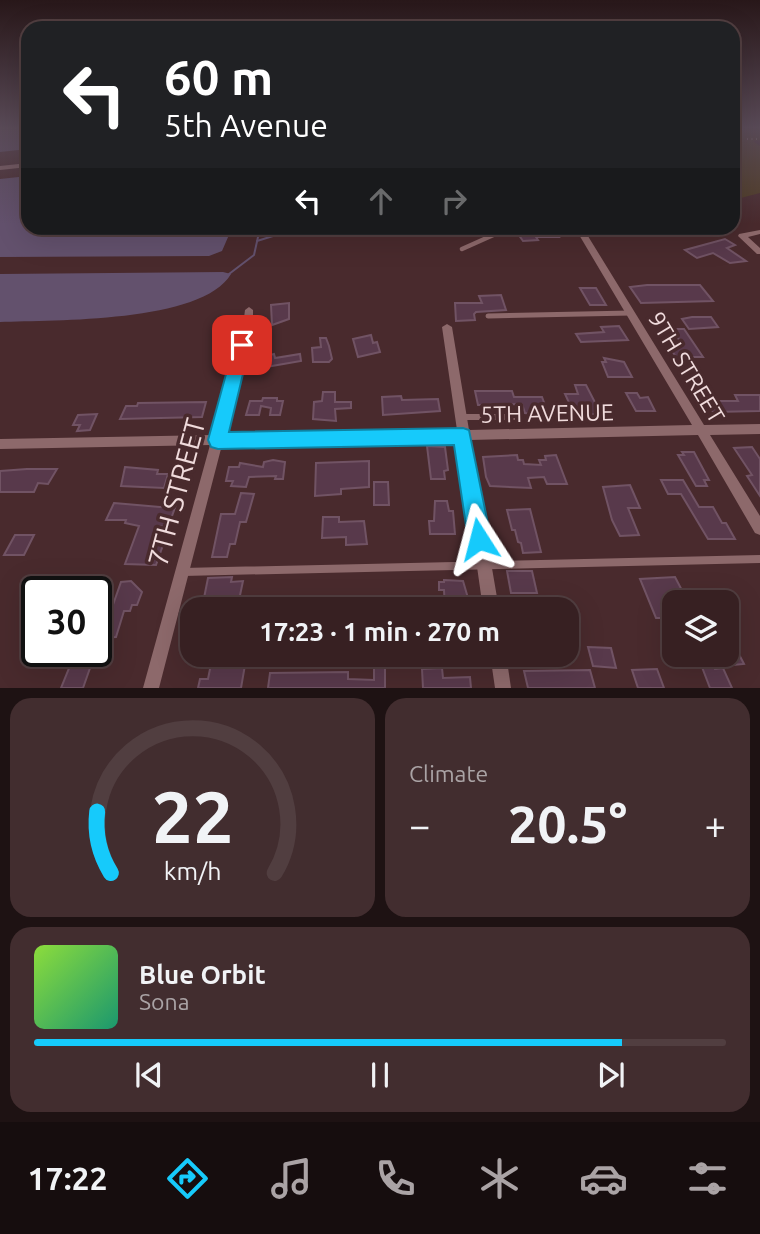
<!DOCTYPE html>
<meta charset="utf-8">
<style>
:root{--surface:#372022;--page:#422d2f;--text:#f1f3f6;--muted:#aaa3a5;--line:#513e40;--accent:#16cafb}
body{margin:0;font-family:Ubuntu,sans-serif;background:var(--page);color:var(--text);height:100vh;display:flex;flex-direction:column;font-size:26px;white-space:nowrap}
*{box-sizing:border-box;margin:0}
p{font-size:23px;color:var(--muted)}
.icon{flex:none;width:38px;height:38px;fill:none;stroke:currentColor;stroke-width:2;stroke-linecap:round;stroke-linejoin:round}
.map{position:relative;height:688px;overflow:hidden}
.panel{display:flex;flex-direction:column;gap:10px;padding:10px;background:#1e1213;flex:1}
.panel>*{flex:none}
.banner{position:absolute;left:21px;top:21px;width:719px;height:214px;border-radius:21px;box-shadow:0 7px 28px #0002,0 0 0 2px var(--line);background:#202124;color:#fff;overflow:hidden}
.buttons{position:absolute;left:662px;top:590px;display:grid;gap:14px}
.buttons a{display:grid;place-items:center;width:77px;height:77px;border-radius:14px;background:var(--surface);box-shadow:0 7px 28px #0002,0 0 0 2px var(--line);font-size:35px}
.speed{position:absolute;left:21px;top:576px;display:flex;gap:14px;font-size:35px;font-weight:700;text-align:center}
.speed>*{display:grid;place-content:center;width:91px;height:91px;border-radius:50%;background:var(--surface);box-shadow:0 7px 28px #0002,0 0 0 2px var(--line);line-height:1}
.speed .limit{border:4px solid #111;border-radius:10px;background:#fff;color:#111}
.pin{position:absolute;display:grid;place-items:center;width:60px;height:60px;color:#fff;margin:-30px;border-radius:14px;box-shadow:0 4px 10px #0006}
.me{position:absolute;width:77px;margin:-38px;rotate:351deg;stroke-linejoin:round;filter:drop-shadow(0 0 5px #0008)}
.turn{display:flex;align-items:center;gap:24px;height:147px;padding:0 28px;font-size:32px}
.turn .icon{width:91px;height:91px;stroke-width:2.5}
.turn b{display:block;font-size:49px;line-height:60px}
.lanes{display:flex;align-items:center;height:66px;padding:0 28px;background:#0003;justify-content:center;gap:35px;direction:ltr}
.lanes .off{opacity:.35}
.big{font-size:52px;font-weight:600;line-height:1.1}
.panel .card{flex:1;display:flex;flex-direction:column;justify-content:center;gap:10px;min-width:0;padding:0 24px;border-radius:21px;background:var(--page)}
.panel .dial{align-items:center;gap:0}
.dial svg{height:182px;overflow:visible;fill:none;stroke:var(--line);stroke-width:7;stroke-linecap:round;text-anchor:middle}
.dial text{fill:var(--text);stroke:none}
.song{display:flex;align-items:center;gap:21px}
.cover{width:84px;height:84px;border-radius:10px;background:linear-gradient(135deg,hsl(90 70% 55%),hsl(160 70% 35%))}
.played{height:7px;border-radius:4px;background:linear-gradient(90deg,var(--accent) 85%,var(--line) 85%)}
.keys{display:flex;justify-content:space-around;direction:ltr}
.heat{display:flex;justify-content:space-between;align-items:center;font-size:38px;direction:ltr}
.panel .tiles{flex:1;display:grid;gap:10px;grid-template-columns:1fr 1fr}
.card:last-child{grid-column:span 2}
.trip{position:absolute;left:180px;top:597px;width:399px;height:70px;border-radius:21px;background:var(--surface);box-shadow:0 7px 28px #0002,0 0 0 2px var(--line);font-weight:600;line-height:70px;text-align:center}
.menu{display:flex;height:112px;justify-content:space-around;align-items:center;background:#160d0e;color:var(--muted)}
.menu .icon{width:49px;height:49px}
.menu .active{color:var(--accent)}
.menu b{font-size:32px;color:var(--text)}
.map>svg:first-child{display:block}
.green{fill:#503c22}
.water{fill:#63516d}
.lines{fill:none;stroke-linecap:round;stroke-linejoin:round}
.stream{stroke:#63516d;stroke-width:2}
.building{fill:#58394b;stroke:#715364;stroke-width:2}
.path{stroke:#a2888a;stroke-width:2;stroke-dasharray:1 3.5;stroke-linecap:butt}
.service-far3{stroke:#8d696b;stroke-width:4.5}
.service-far2{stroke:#8d696b;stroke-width:5}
.service-far1{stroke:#8d696b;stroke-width:6}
.service{stroke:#8d696b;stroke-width:8}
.minor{fill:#8d696b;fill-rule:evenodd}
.route{fill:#16cafb;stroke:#0e83a3;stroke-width:2}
.labels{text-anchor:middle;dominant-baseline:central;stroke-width:7;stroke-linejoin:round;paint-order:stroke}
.street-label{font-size:23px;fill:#f0dbdc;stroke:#492a2d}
.near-street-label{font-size:28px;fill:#f0dbdc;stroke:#492a2d}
</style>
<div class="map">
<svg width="760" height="688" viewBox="0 0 760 688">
<rect width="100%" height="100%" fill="#492a2d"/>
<path class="green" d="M733,127H760V140L753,141L760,146V193L733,200Z"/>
<g class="water">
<path d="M0,127H28V149L0,152Z"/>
<path d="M28,176V228H232L222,251L209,256L0,257V179Z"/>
<path d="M223,272L231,274C202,323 54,320 0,322V274Z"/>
</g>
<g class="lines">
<g class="stream">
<path d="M257,241L289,231L315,228"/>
<path d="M229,274L254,255L260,228"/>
</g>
</g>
<g class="building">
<path d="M554,228L559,237H536L538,240L523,241L516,231Z"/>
<path d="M725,239L735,245L727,248L746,261L730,263L713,253L697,258L685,250Z"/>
<path d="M647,285H700L713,301L641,303L630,287Z"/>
<path d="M580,288H596L606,305H590Z"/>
<path d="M501,295L506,310L476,312L474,314L475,320L456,321L455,303H482L479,296Z"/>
<path d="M289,303V319L272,325L271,305Z"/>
<path d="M692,317H711L718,327L689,329L682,319Z"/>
<path d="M619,326L628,340L581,342L576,334L604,332L601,327Z"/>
<path d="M671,329H684L703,357H676L670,348H675L673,345H683Z"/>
<path d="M371,335L373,343L377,342L380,352L358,357L353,339Z"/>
<path d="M320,338H326L329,346L332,359L329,362H313L312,348L321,347Z"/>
<path d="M274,354L275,358L300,354L301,361L260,368L258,358Z"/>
<path d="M604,358L624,362L632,377H608L602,362H606Z"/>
<path d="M575,385H586L601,414H585L583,407H571L565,394H578Z"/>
<path d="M475,391H512L514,397H542L549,416L525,413L522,404L478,405Z"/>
<path d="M323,392H335V402H351V408L335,409L336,421L313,419L314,402L322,401Z"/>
<path d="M626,393H637L640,398L648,397L655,411H636Z"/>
<path d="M735,395H760V411L713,412L706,401H738Z"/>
<path d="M401,396L402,400L438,399L440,411L383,415L382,397Z"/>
<path d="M263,398H277V401H283L280,415H270L271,408L261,406L259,415H246L250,401H262Z"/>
<path d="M206,402L202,417L120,419L126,406H137L138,403Z"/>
<path d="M97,414L90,430L77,431L80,425H73L78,415Z"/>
<path d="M427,446L445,447L448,470L444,471L445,479H431Z"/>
<path d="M752,447L760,459V496L747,476L752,475L734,448Z"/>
<path d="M682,452H694L709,480H704L707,486H696L678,455H684Z"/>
<path d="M517,455L518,460H523L524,464L541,465L539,460H546L545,456L556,455L567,484H547L544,477L528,478L531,488L490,486L486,477L483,457Z"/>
<path d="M273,460L285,462L283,479H275L276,476L249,477L246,487L231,486L233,481H226L229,467H239L240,463L263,467L264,462Z"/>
<path d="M369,461V487L341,489V494L315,496L316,463Z"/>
<path d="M125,467L158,470L157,474H168L164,488L121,486Z"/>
<path d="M27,469H57L48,484L38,483L34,492H0V471Z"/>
<path d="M661,480H683L699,507H713L722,523H726L735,539H708L681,494H668Z"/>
<path d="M374,482H388L389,505H374Z"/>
<path d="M630,485L640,508H628L639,535L620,536L612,520L603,487Z"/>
<path d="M241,493L254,494L246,522H240L235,544H230L227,557H212L221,514H235Z"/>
<path d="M435,501H447L449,511H453L455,534H430L429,521H434Z"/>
<path d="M114,503L160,507L176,505L168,527L159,526L152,545H163L156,565L125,564L139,526L125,523L126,520H106Z"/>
<path d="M530,509L541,552L523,553L521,543L518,542L515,530H512L507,510Z"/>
<path d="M323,517H339V522L364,521L367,544L346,545V537L322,538Z"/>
<path d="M15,535H34L24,555H4Z"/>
<path d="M507,571H532L537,593H511Z"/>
<path d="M232,577L231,582L243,581L239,600L227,601L225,608H202L208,578Z"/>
<path d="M675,577L687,600H678L674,604L665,601L672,618H656L640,579Z"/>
<path d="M444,580L463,581L468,598L464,599L465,609H445L444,590H439V582H444Z"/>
<path d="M131,581L142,592L137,605H132L130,611H124L116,637L96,638L101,619H108L121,582Z"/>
<path d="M726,630L744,664L733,665L726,652Z"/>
<path d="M588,647L611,648L616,668L593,666Z"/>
<path d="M76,651H96L83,688H61Z"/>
<path d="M213,654H229L227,665H245L241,688H198L200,679H208Z"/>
<path d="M697,654H710L715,669L723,668L732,688H710Z"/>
<path d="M374,659H385V688H268L270,673L348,672V679L374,680Z"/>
<path d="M442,668L443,678L470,677L471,688H423L422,669Z"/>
<path d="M657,669L664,688H638L632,670Z"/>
<path d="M590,670L595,688H528L524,671Z"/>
</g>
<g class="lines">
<g class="path">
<path d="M733,132L742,129L740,127"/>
<path d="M747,139H760"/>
</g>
<path class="service-far3" d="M462,249L509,228"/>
<path class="service-far2" d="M488,316L631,313"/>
<path class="service-far1" d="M461,417H514"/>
<path class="service" d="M183,572L760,559"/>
<g class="minor">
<path d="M28,163V167L0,170V166Z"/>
<path d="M575,228H583L704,425L760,424V434L710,435L760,516V535L755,533L698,435L470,440L499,609H483L459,440L222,445L159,688H143L210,445L0,449V439L213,435L243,326L245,310L249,307L253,310V326L225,434L457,430L442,327L447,324L452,327L469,430L692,425Z"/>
<path d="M760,230V234L748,237L760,248V254H757L738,236L739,234Z"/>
<path d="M490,654H506L511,688H495Z"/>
</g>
</g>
<linearGradient id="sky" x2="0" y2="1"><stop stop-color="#281719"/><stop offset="0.57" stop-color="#594a57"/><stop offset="1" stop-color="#594a57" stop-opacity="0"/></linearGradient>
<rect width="760" height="224" fill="url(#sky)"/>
<path class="route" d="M242,339L250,345L229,432L463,428L469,430L491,539L487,547L479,550L471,547L468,539L454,445L218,449L211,447L208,440L234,345Z"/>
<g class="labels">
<g class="street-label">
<text transform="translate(687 367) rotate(59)">9TH STREET</text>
<text transform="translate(547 413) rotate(-1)">5TH AVENUE</text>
</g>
<g class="near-street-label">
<text transform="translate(176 492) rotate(-75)">7TH STREET</text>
</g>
</g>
</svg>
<div class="buttons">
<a><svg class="icon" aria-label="layers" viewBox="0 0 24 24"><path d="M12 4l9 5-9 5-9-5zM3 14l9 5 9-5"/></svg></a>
</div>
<div class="speed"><div class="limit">30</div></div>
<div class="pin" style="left:242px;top:345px;background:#d93025"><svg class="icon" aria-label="arrive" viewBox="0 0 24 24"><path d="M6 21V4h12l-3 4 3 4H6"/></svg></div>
<svg class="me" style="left:479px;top:539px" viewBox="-20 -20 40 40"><path d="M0-17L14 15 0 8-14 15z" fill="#16cafb" stroke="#fff" stroke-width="4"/></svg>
<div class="trip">17:23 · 1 min · 270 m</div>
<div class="banner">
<div class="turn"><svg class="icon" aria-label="left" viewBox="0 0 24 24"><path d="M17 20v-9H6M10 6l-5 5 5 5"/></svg><div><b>60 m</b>5th Avenue</div></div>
<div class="lanes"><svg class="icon" aria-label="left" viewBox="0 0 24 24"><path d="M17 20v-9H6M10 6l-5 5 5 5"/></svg><svg class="icon off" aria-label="ahead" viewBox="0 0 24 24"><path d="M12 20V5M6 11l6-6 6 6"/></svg><svg class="icon off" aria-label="right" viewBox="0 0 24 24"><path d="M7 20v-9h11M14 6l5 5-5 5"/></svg></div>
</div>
</div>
<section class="panel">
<div class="tiles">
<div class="card dial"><svg viewBox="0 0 100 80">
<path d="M14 69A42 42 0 1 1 86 69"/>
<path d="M14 69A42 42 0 0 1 8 42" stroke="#16cafb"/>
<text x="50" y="56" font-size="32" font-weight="700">22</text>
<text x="50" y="72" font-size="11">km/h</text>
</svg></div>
<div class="card"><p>Climate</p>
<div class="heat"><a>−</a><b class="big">20.5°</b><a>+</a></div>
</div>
<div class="card">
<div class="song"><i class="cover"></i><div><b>Blue Orbit</b><p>Sona</p></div></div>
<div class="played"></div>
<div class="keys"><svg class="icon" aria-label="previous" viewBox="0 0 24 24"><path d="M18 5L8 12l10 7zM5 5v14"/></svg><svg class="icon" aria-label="pause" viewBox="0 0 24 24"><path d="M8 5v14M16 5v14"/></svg><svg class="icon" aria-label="next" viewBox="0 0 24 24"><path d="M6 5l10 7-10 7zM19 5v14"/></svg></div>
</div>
</div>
</section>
<nav class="menu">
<b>17:22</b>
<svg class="icon active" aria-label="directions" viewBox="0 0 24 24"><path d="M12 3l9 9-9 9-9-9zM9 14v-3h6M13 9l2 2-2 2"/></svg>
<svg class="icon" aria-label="music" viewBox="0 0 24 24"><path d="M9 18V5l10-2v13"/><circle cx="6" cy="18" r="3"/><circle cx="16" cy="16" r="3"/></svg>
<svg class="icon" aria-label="phone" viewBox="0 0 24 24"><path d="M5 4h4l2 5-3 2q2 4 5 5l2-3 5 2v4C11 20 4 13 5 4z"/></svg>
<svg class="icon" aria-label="climate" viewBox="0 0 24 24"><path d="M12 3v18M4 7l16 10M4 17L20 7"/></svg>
<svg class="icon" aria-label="car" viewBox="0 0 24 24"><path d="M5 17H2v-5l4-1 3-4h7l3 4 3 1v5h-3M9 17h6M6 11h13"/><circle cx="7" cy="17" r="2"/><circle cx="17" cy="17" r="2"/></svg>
<svg class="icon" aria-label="filters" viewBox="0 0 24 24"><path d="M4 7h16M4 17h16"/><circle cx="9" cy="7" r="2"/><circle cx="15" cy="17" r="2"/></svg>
</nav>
